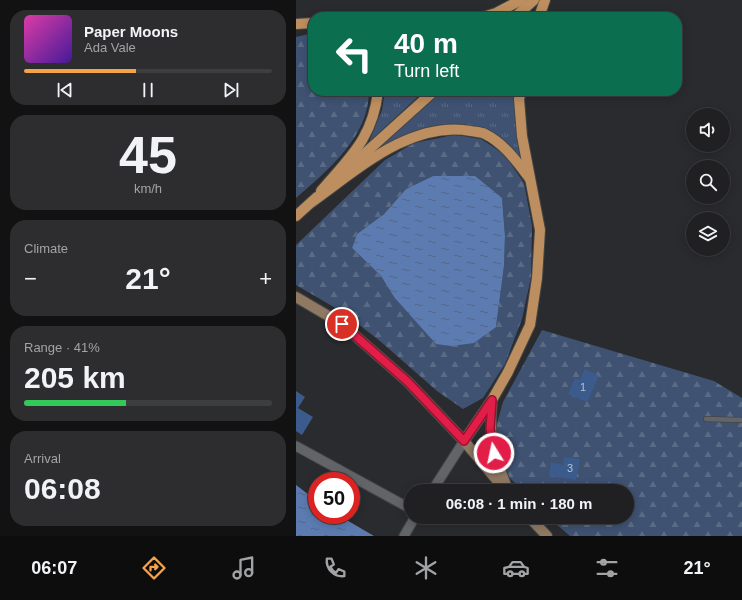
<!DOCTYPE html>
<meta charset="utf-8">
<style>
:root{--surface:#202022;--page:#2d2d2f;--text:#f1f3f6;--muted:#a2a3a5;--line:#3d3e40;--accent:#f6a248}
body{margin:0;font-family:Helvetica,sans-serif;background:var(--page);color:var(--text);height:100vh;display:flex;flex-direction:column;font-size:15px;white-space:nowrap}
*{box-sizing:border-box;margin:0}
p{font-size:13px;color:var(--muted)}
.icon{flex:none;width:22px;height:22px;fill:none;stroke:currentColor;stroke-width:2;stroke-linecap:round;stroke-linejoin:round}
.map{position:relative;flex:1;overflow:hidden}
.details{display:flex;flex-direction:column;gap:10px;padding:10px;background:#121213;width:296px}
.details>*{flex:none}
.banner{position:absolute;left:12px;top:12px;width:374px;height:84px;border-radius:16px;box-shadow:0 2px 10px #0003,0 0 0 1px var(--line);background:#0b6e4f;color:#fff;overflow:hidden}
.fabs{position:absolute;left:390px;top:108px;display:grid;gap:8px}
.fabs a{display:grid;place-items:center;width:44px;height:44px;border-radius:50%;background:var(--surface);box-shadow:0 2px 10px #0003,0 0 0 1px var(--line);font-size:20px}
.speed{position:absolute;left:12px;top:472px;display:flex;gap:8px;font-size:20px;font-weight:700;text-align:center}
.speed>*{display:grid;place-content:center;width:52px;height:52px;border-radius:50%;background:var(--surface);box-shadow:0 2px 10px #0003,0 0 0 1px var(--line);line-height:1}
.speed .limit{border:6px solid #d22;background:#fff;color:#111}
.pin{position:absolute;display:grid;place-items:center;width:34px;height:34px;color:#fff;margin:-17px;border:2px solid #fff;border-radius:50%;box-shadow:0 1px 4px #0007}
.me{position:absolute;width:44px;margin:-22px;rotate:350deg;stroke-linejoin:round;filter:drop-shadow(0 0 3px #0008)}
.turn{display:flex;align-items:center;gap:14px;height:84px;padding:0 20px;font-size:18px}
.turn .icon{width:52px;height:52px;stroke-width:2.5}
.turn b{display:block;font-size:28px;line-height:34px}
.big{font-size:30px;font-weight:700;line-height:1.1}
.details .tile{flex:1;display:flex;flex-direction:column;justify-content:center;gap:6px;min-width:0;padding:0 14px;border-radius:16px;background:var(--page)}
.details .dial{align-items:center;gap:0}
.dial b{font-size:52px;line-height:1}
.song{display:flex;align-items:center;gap:12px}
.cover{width:48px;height:48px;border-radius:6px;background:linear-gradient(135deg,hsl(320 70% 55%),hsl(260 70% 35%))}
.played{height:4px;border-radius:2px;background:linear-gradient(90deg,var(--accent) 45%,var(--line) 45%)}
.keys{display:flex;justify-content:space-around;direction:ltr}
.heat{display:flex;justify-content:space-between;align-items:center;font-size:22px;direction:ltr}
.charge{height:6px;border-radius:3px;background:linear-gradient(90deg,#34c759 41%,var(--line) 0)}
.trip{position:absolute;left:108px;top:484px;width:230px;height:40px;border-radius:20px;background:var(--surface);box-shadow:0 2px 10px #0003,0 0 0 1px var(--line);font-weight:700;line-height:40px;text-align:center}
.menu{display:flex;height:64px;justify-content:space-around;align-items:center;background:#0d0d0e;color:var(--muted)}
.menu .icon{width:28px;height:28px}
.menu .on{color:var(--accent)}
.menu b{font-size:18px;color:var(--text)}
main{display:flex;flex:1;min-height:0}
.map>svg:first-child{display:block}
.grass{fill:url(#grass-tufts)}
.forest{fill:url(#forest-firs);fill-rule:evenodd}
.water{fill:url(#water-ripples)}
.building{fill:#3c5b8d}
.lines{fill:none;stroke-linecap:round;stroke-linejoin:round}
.lane-casing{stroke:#444647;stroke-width:6}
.street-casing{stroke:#444647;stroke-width:11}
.secondary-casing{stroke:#444647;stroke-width:12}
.primary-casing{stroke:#444647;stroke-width:12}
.lane{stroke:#626467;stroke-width:4.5}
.street{stroke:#626467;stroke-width:9}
.secondary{stroke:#8f7963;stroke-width:10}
.primary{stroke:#bd8e5f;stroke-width:10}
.route-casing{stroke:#92132f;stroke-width:10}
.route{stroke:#e11d48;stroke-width:7}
.labels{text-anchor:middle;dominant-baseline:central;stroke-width:4;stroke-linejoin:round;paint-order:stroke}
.number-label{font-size:11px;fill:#b8c1ce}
</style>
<main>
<section class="details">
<div class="tile">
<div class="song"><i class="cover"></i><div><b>Paper Moons</b><p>Ada Vale</p></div></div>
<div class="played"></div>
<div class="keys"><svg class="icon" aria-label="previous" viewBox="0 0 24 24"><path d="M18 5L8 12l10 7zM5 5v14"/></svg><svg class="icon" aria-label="pause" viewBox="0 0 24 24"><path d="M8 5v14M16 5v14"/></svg><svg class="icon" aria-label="next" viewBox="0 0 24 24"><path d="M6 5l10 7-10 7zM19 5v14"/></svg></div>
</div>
<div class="tile dial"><b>45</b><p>km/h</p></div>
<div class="tile"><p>Climate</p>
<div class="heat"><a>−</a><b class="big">21°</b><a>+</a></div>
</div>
<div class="tile"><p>Range · 41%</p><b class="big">205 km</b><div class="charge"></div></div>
<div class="tile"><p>Arrival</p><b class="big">06:08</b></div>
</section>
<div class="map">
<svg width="446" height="536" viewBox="0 0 446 536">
<defs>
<pattern id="grass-tufts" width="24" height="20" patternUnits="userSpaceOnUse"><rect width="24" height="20" fill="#3f5272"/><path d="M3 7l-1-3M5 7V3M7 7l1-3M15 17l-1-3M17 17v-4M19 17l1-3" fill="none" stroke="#5a6b86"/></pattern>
<pattern id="forest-firs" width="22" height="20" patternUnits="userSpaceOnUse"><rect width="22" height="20" fill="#3f5272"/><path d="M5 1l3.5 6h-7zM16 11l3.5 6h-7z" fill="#5a6b86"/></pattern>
<pattern id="water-ripples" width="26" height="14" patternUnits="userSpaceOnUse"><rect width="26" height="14" fill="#5c7cb1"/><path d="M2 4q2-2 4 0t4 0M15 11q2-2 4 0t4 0" fill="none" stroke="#526685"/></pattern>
</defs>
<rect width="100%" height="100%" fill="#2a2b2e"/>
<g class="grass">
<path d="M89,91H128L73,142L86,110Z"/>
<path d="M138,91H224L236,182L189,134L160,128L118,136L16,201Z"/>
</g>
<g class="forest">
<path d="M17,33V91H73C73,137 32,170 0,198V37Z"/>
<path d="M158,135L185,139L208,154L228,183L236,226L235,277L226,319L209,364L187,398L167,409L141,391L84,341L48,313L0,285V245L89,160L118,143ZM137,176L206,198L209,236L208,266L200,327L98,297L85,276L56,248L61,234L88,214L110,189Z"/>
<path d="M246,330L418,381L446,398V536H274L252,517H331V491H227L209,473L201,449L200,427L207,402Z"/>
</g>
<g class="water">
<path d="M137,176H179L206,198L209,236L208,266L200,327L178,343L155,346L140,344L98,297L85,276L56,248L61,234L88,214L110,189Z"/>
<path d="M0,485L21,501V515H42L78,536H0Z"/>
</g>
<g class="building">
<path d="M289,369L303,376L291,402L272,394L279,378L284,380Z"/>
<path d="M0,391L9,397L2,408L17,417L6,435L0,431Z"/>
<path d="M268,457L284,459L280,480L253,476L255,462L267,465Z"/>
</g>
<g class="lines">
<g class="lane-casing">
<path id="lane" d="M410,419L446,420"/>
</g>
<g class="street-casing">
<g id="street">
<path d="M0,446L115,509"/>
<path d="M136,491L168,441"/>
<path d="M108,536L119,517"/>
</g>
</g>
<g class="secondary-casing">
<g id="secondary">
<path d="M0,297L46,324L112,382L168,441L210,491"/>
<path d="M196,400C193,438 196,450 210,485"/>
<path d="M233,517L251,536"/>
</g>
</g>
<g class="primary-casing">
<g id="primary">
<path d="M187,17L200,13L225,0"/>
<path d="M219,17L238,0"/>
<path d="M243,17L249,0"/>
<path d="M0,24L17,23"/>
<path d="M47,173L138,91"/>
<path d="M25,191C54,157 77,138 82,91"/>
<path d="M16,202C61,170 115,120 175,131C179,132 185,132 189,134C209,144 221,162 234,179"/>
<path d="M0,216L21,197"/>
<path d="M168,441L196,400L212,372L234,325L241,278L244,230L226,136L223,99L225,91"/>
</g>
</g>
<use href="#lane" class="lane"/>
<use href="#street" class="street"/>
<use href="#secondary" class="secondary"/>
<use href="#primary" class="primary"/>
</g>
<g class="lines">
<g class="route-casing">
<path id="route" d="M46,324L112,382L168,441L196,400L194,429L198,453"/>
</g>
<use href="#route" class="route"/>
</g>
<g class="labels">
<g class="number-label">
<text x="287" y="387">1</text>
<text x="274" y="468">3</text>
</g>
</g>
</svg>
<div class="fabs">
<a><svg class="icon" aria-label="sound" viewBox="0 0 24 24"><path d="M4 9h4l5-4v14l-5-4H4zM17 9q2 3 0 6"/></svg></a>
<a><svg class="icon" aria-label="search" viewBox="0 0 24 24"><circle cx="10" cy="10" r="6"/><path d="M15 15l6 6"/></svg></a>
<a><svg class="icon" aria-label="layers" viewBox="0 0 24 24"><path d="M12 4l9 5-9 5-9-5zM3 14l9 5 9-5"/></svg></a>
</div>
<div class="speed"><div class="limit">50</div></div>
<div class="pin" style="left:46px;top:324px;background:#d93025"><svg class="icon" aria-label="arrive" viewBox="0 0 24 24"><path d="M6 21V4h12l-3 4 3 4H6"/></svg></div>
<svg class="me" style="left:198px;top:453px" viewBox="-20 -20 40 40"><circle r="17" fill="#e11d48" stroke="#fff" stroke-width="3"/><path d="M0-11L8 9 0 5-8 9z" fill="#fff"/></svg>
<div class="trip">06:08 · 1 min · 180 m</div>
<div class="banner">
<div class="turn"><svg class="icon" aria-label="left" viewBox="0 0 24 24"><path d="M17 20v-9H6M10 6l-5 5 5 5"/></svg><div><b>40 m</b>Turn left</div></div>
</div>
</div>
</main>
<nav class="menu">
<b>06:07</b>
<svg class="icon on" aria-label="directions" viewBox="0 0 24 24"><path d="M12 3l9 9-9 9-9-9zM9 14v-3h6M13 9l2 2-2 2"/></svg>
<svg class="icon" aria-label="music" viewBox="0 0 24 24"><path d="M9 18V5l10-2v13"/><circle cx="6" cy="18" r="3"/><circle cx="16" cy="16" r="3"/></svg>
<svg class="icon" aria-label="phone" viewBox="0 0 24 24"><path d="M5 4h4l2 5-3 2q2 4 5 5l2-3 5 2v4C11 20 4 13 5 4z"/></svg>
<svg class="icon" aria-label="climate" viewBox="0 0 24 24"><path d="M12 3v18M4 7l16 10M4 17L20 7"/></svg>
<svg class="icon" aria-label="car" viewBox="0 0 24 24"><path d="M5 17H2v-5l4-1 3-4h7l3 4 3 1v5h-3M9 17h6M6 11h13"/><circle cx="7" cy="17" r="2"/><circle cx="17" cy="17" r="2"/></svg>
<svg class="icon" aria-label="filters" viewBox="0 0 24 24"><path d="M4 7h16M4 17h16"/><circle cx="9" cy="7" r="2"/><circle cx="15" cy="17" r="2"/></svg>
<b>21°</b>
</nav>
